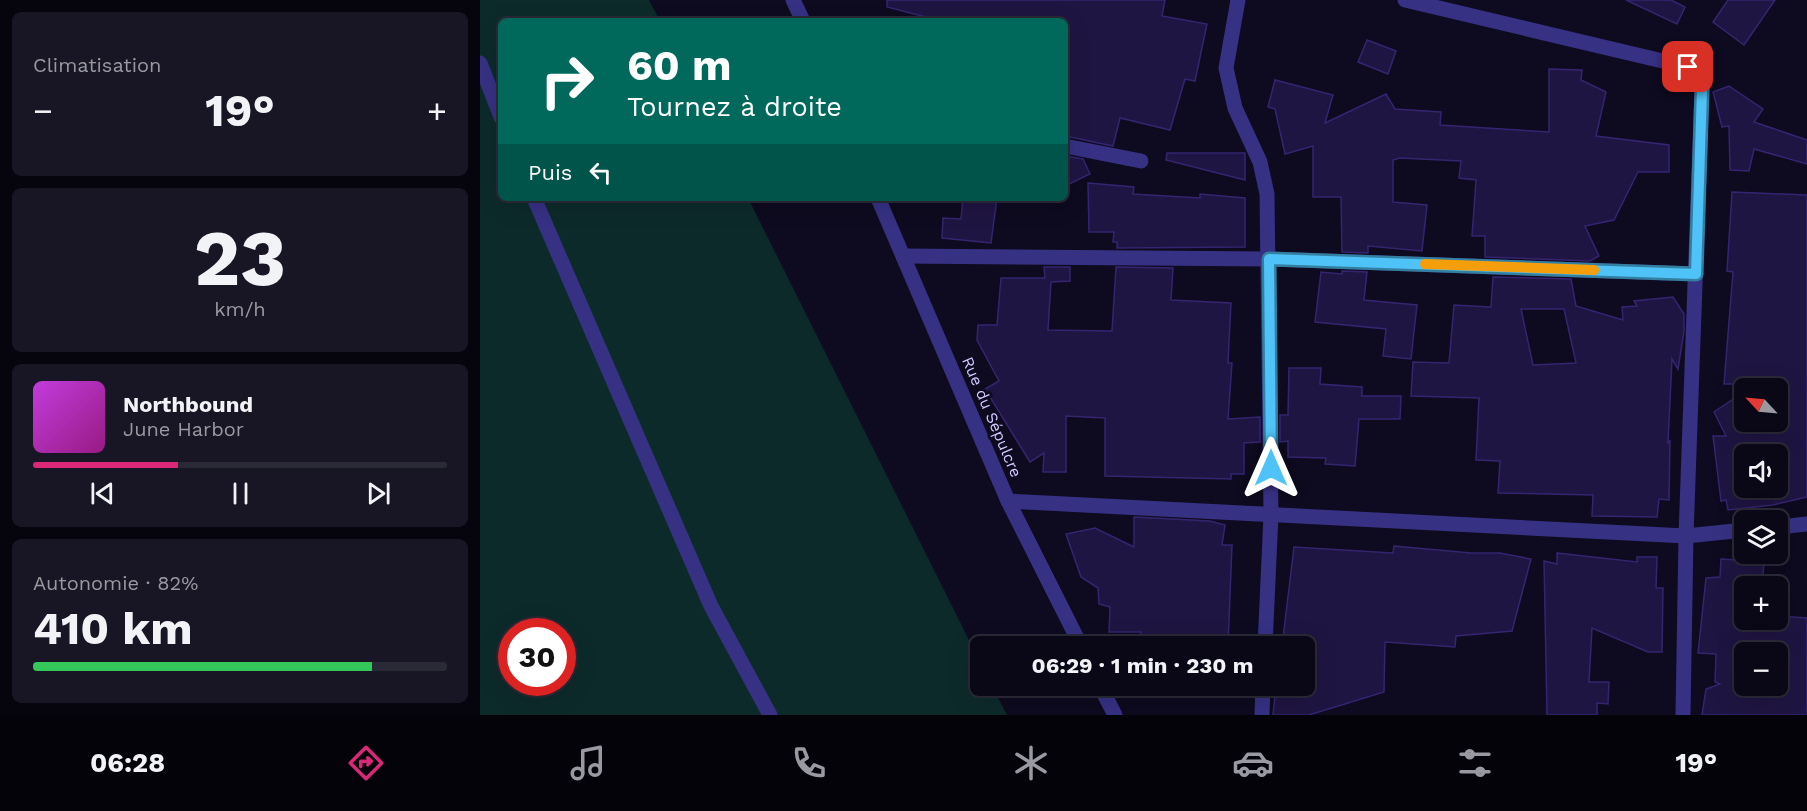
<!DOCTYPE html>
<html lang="fr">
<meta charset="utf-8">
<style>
:root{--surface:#0a0817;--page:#181624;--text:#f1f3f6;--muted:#999aa1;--line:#2a2936;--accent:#db2777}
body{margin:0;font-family:"Work Sans",sans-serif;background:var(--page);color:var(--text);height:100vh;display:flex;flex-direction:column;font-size:22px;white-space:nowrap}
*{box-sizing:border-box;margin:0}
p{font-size:20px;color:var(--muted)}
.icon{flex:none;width:33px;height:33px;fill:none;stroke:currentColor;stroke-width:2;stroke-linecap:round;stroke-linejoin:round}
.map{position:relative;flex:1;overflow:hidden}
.side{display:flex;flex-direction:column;gap:12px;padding:12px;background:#06040d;width:480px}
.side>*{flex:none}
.hud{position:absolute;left:18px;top:18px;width:570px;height:183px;border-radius:9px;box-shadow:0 6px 24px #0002,0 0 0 2px var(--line);background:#00695c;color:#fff;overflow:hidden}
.needle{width:39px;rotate:296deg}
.tools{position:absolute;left:1254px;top:378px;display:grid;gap:12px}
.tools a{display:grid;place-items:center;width:54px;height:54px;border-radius:9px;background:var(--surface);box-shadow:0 6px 24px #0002,0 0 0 2px var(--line);font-size:30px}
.speed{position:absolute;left:18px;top:618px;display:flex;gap:12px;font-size:30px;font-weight:700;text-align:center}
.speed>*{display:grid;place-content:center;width:78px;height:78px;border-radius:50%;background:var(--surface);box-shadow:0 6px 24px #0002,0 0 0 2px var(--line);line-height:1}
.speed .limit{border:9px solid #d22;background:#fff;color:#111}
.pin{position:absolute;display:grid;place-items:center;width:51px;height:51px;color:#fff;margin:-26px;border-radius:12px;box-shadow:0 3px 9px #0006}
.me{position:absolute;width:66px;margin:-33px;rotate:0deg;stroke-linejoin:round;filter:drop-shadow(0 0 4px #0008)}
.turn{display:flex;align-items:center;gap:21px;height:126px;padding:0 30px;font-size:27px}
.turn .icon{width:78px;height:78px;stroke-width:2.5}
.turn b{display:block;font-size:42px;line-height:51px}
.then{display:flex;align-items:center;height:57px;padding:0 30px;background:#0003;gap:12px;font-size:22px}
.big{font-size:45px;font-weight:700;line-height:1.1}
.side .widget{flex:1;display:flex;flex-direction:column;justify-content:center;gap:9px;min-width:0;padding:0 21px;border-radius:9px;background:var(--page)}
.side .dial{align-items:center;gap:0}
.dial b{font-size:78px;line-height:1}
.song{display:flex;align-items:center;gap:18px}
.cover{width:72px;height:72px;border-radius:9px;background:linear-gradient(135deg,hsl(290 70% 55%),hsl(310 70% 35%))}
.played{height:6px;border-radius:3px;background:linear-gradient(90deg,var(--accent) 35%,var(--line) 35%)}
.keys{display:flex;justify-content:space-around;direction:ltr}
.heat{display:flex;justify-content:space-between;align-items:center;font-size:33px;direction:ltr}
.charge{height:9px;border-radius:4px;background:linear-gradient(90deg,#34c759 82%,var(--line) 0)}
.trip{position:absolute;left:490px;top:636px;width:345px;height:60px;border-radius:9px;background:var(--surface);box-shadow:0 6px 24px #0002,0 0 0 2px var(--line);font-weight:700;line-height:60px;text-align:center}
.tab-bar{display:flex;height:96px;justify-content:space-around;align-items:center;background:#040309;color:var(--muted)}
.tab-bar .icon{width:42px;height:42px}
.tab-bar .active{color:var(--accent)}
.tab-bar b{font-size:27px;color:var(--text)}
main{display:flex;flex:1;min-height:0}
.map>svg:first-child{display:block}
.green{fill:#0d2a2a;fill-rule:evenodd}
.building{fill:#1f1542;stroke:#352570;stroke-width:1.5;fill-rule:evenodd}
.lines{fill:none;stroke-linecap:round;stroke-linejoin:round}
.lane{stroke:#363183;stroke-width:15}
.street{stroke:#363183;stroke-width:15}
.route-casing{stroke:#337fa1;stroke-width:15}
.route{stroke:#4fc3f7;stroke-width:10}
.slow{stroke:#f59e0b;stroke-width:10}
.labels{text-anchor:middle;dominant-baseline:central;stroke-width:6;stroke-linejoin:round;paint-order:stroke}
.street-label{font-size:16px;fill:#d0c9ff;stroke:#0e0a1f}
</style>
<main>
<section class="side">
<div class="widget"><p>Climatisation</p>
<div class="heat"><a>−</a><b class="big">19°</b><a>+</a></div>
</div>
<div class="widget dial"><b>23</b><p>km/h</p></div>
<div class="widget">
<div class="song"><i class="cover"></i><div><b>Northbound</b><p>June Harbor</p></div></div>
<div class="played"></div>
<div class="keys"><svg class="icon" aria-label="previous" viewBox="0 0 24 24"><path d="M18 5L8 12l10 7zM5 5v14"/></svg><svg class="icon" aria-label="pause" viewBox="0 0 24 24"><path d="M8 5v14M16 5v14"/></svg><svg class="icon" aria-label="next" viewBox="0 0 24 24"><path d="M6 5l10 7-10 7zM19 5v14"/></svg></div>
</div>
<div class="widget"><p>Autonomie · 82%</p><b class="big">410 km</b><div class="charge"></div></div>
</section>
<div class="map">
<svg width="1327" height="715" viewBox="0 0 1327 715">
<rect width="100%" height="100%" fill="#0e0a1f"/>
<path class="green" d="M0,0H169L180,21H21V198H268L501,664V686H512L527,715H0ZM32,632H82V682H32Z"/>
<g class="building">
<path d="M407,0H685L682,16L727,24L715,81L705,79L690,130L640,118L633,146L585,136V21H461L407,7Z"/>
<path d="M1146,0H1191L1205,7L1197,24Z"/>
<path d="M1248,0H1295L1264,45L1233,22Z"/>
<path d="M887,40L916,51L908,74L878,62Z"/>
<path d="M1069,69L1102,70L1101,80L1126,92L1116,136L1189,145V172H1158L1134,220L1105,226L1119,256L1110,261L1005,257V236H992L996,180L979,178L981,161L920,158L913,160V202L947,205L942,251L888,246V253L862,252L861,197H833V146L805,154L795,109L788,107L795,80L853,95L845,123L906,94L915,109L961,112L960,125L1069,132Z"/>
<path d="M1249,86L1283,109L1274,122L1327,140V164L1274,149L1269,171L1250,170L1249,126L1242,127L1233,92Z"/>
<path d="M687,153H765V180L686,160Z"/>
<path d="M585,156L603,159L610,174L585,186Z"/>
<path d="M608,183L654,187L653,194L720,198V194L765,198V247L637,248V242H633L634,232H609Z"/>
<path d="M1252,192L1327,195V497L1293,505L1248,510L1246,500L1241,501L1233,436H1246L1234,412L1264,392V422H1298V388H1270L1276,384H1244L1253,272L1247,271ZM1264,454H1298V488H1264Z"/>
<path d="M483,198H517L511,243L462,238L463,218L481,219Z"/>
<path d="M564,267H590V281L571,282L568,330L632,331L636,267L693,268L691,300L751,303L748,363H752L748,419L780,417V442L764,443V474H751V479L625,476V418L586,416V472H563L564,453L550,462L505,389L519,381L497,340L498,325H517L521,278H565Z"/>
<path d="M862,271L887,272L884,300L937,305L931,359L903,356L906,329L835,322L841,272L862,274Z"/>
<path d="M1013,277L1091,279L1096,306L1143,320L1142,307L1157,306L1154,301L1193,297L1204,314V331L1198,369L1192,359L1188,443L1190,441L1189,500L1179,499L1177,517L1112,516L1113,495L1018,493L1020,461L996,460L999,398L931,396L933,362L969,363L974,305L1011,307ZM1041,309H1084L1096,363L1053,365Z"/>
<path d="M809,368H841L840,384L882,387V396H921L920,419H879L875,466L845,464L846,458L808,457V441L800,442V415H808Z"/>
<path d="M654,517L730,521L745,525L742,545H752L748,646H659L661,632H629L630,607L619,604L618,588L601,577L586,534L615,528L654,547Z"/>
<path d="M914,546L991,553H1020L1051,559L1032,631L976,636L975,647L905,642L904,692L829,715H793L796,686H825V646H802L814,547L913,553Z"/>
<path d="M1077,553L1157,562V557H1177L1176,588H1183L1182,652H1168L1112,628L1109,682H1129L1128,704L1117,703V715H1067L1064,561L1077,564Z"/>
<path d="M1241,559L1284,562L1282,586H1264V620H1298V616L1327,618V715H1222L1226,689L1240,684L1235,682L1236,654L1218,653L1226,578L1240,577ZM1264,652H1298V686H1264Z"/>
</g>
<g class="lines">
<g class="lane">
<path d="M0,63L21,117"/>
<path d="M54,198L231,606L290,715"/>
</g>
<g class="street">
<path d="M313,0L323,21"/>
<path d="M758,0L746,68L755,108L780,162L787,194L791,515L785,646"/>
<path d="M925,0L1208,67L1216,76L1222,89L1206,536L1203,715"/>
<path d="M585,146L661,161"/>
<path d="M398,198L528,501L601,646"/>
<path d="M423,256L789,259L1216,274"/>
<path d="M528,501L1206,536L1264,530"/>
<path d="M1298,527L1327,524"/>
<path d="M620,686L635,715"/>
<path d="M782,715L783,686"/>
</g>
</g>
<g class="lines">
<g class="route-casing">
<path id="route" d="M791,468L789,259L1216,274L1222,89L1216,76L1208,67"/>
</g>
<use href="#route" class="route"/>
<path class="slow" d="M945,264L1114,270"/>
</g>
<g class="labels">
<g class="street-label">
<text transform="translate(512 417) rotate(67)">Rue du Sépulcre</text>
</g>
</g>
</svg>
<div class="tools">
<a><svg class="needle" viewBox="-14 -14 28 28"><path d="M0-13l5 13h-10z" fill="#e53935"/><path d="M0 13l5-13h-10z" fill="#999aa1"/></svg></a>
<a><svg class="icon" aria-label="sound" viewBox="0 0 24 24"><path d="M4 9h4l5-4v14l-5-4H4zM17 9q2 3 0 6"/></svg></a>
<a><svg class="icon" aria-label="layers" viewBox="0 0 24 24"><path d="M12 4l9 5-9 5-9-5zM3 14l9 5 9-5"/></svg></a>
<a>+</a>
<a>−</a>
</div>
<div class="speed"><div class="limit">30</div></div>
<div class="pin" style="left:1208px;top:67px;background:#d93025"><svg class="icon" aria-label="arrive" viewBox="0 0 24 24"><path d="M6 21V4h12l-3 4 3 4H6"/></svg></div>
<svg class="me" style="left:791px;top:468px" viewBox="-20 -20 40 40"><path d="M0-17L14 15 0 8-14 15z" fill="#4fc3f7" stroke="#fff" stroke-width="4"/></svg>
<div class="trip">06:29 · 1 min · 230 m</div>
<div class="hud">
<div class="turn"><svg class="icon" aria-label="right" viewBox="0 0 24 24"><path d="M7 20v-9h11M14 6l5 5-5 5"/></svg><div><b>60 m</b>Tournez à droite</div></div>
<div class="then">Puis<svg class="icon" aria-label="left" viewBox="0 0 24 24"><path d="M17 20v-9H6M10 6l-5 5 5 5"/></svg></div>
</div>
</div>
</main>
<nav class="tab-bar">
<b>06:28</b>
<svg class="icon active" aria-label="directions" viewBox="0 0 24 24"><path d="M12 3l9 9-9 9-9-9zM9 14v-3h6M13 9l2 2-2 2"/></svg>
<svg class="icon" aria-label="music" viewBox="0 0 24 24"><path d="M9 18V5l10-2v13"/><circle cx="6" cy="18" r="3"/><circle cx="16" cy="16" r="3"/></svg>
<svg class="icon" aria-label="phone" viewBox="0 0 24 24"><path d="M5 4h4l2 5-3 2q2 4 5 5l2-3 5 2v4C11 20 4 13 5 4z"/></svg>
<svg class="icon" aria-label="climate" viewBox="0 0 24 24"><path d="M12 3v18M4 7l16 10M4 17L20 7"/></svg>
<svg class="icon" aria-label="car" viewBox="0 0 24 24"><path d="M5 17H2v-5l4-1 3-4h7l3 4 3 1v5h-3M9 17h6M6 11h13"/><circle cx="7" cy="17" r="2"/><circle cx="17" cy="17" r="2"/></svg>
<svg class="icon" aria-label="filters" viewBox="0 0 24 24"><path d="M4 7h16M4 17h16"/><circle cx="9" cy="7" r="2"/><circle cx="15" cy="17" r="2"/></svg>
<b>19°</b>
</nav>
